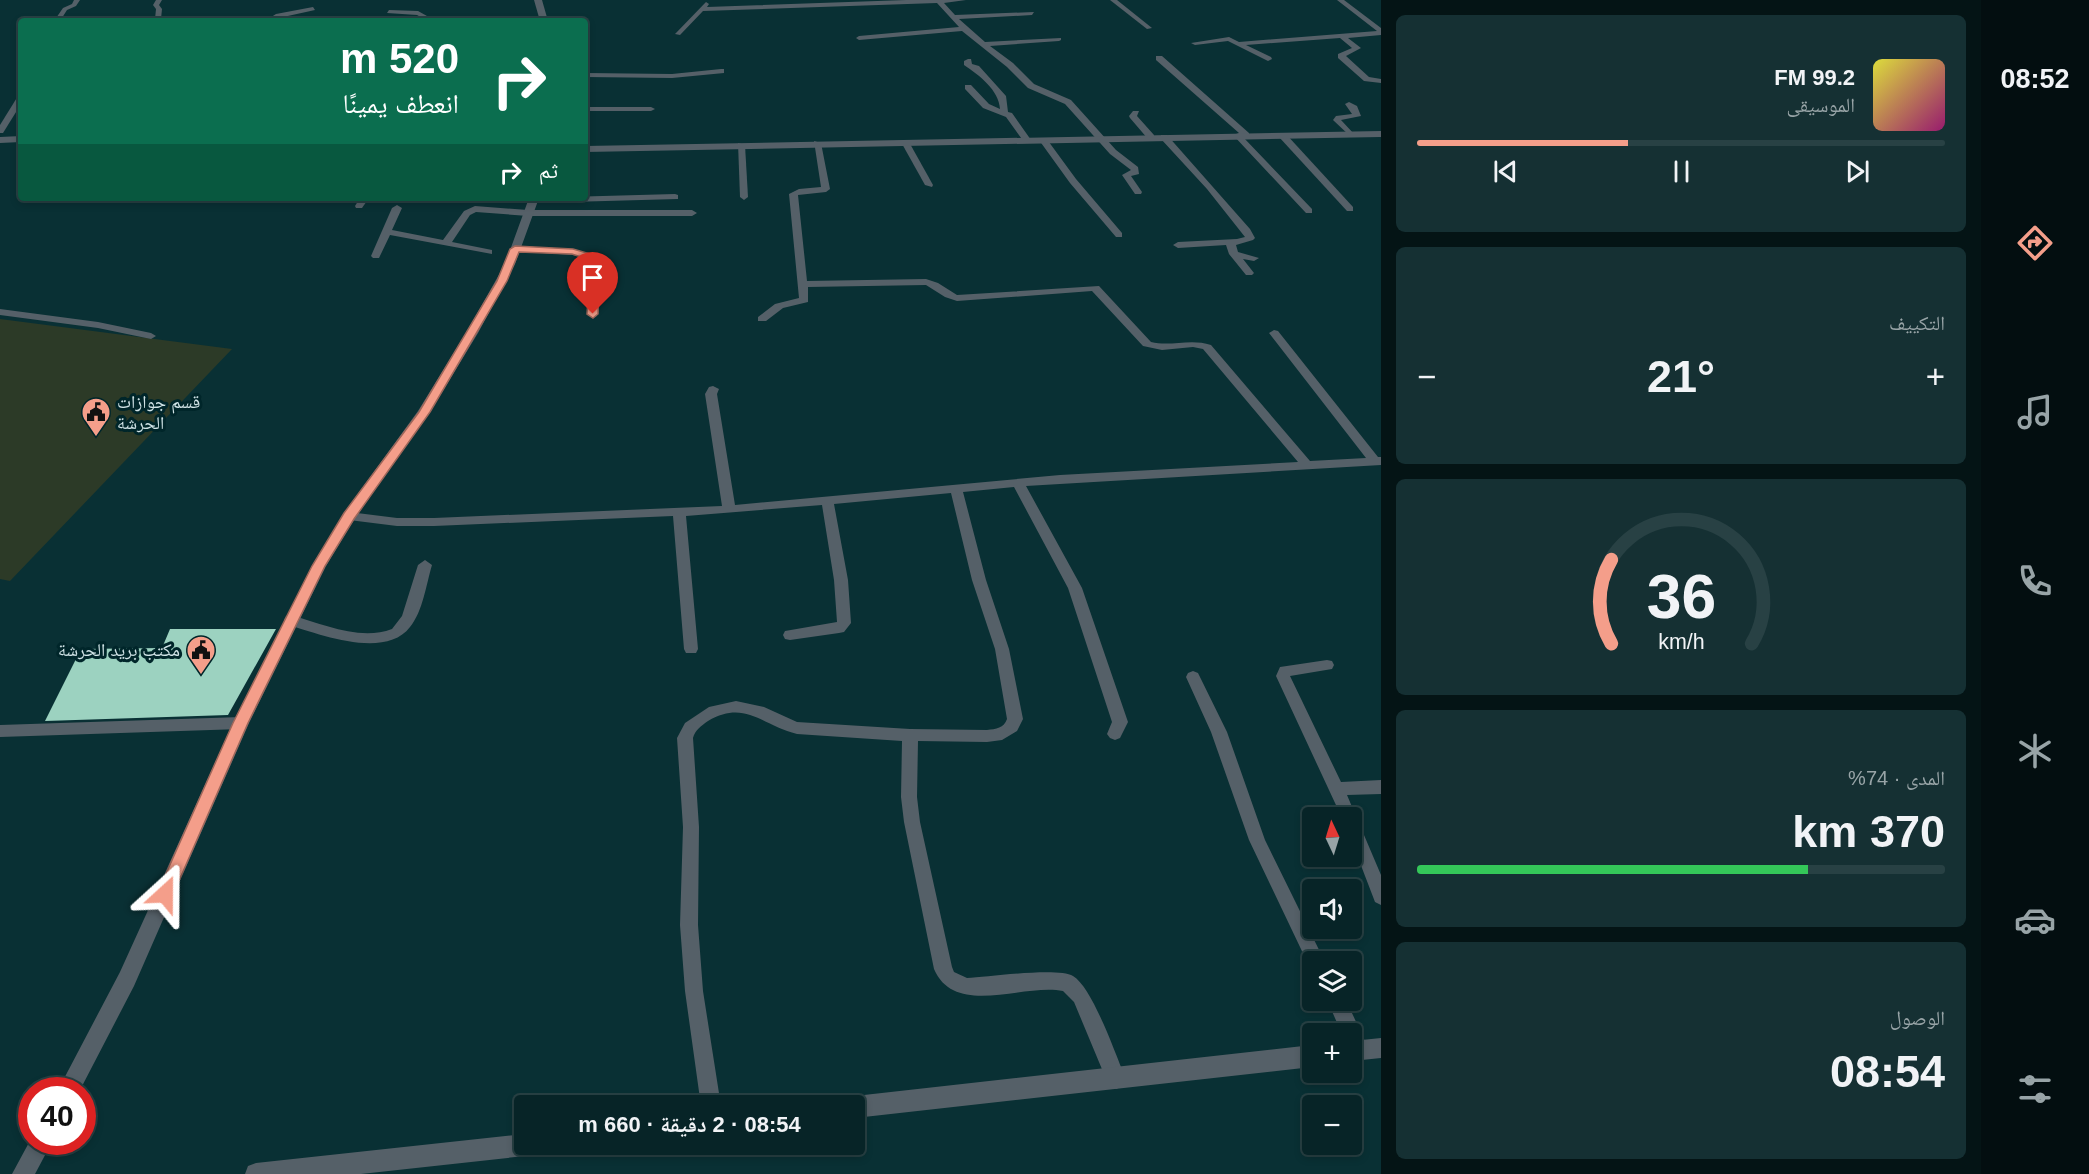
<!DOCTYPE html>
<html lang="ar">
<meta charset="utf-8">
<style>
:root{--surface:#072427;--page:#153033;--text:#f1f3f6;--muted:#98a4a7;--line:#284144;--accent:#f49e8a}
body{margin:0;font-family:Helvetica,"Noto Naskh Arabic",sans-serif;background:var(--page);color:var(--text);direction:rtl;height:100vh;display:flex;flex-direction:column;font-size:22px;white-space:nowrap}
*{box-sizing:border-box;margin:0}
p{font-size:20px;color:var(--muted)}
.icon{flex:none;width:33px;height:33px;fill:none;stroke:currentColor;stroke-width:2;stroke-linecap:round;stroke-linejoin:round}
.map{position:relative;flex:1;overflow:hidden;direction:ltr}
.drawer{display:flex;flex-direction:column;gap:15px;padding:15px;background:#041415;width:600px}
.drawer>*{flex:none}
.top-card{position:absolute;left:18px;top:18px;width:570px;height:183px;border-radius:6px;box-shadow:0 3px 9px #0003,0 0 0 2px var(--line);direction:rtl;background:#0b6e4f;color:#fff;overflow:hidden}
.needle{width:39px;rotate:356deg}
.controls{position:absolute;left:1302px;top:807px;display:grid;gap:12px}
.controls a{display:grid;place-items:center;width:60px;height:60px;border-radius:6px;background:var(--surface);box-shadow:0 3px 9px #0003,0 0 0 2px var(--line);font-size:30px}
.speed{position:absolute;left:18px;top:1077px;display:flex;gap:12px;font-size:30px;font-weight:700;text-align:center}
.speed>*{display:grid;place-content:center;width:78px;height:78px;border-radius:50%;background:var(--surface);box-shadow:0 3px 9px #0003,0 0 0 2px var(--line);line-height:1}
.speed .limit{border:9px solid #d22;background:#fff;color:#111}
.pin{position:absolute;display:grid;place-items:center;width:51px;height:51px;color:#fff;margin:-62px -26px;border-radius:50% 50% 50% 0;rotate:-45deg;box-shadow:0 0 6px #0007}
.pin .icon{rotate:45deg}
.me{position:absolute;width:66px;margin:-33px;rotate:24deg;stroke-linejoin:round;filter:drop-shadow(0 0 4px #0008)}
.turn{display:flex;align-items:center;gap:21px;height:126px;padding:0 30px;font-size:27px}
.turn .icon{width:78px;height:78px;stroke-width:2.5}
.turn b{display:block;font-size:42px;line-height:51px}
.then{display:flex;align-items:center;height:57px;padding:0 30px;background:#0003;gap:12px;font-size:22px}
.big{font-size:45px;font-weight:700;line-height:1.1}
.drawer .tile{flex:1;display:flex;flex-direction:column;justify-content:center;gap:9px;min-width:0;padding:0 21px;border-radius:9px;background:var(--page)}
.drawer .dial{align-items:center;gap:0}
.dial svg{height:156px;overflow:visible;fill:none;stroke:var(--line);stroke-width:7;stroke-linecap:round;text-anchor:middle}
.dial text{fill:var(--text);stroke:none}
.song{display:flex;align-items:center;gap:18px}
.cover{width:72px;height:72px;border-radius:9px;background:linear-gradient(135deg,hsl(60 70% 55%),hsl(320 70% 35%))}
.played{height:6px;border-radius:3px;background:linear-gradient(90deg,var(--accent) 40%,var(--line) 40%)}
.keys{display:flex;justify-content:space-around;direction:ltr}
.heat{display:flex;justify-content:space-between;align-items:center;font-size:33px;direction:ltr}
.charge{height:9px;border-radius:4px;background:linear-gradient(90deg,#34c759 74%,var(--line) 0)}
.trip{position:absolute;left:514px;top:1095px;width:351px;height:60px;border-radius:6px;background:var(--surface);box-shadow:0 3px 9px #0003,0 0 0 2px var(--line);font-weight:700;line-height:60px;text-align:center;direction:rtl}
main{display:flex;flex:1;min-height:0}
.menu{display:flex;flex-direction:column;width:108px;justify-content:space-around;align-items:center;background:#030e10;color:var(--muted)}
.menu .icon{width:42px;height:42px}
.menu .active{color:var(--accent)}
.menu b{font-size:27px;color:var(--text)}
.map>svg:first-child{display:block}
.green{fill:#2c3a27}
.building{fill:#9cd2c0}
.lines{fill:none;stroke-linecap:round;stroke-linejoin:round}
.minor{fill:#556068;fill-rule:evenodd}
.tertiary{fill:#556068;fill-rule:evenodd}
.route{fill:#f49e8a;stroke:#9f675a;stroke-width:1.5}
.labels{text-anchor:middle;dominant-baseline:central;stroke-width:6;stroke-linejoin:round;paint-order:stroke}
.poi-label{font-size:18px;fill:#d0e3e6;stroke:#00262a;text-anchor:start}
</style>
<main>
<nav class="menu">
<b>08:52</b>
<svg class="icon active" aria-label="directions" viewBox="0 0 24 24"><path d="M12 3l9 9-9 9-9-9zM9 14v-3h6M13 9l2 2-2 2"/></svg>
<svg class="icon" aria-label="music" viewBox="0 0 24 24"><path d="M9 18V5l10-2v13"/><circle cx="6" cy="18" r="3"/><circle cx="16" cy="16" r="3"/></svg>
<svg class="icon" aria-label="phone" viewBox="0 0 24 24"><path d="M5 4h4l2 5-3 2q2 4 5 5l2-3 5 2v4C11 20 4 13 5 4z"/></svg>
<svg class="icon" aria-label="climate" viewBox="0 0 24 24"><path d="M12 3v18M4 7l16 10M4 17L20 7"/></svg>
<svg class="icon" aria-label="car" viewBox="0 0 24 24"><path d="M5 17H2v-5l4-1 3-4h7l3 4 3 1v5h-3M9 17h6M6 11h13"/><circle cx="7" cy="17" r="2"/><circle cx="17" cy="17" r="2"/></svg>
<svg class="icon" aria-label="filters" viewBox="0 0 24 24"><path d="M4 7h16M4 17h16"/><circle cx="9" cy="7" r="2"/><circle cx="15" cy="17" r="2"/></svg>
</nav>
<section class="drawer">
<div class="tile">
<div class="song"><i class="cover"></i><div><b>99.2 FM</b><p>الموسيقى</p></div></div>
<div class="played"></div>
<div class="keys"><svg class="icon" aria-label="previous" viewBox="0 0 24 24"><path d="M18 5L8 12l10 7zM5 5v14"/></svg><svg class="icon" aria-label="pause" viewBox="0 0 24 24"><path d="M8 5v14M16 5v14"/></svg><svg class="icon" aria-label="next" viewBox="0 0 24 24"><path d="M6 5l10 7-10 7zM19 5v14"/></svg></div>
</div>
<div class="tile"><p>التكييف</p>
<div class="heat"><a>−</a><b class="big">21°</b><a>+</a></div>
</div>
<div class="tile dial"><svg viewBox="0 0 100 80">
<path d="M14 69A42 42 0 1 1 86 69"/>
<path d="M14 69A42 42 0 0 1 14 26" stroke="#f49e8a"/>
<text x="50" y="56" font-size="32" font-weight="700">36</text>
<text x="50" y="72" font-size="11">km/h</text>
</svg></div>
<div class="tile"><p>المدى · 74%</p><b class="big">370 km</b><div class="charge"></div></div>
<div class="tile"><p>الوصول</p><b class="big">08:54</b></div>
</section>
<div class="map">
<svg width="1381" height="1174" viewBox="0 0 1381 1174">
<rect width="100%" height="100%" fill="#093034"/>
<path class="green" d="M0,319L232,349L10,581L0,579Z"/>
<path class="building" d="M170,629H276L228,715L45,721L81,649L162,648Z"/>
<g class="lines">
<g class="minor">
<path d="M74,0H80L76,6L67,10L60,21H54L63,8L72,4Z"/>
<path d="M156,0H162L159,5L162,9L161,19L158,21L155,19L156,9L153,5Z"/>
<path d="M906,0H966L944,3L955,15L1034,12L1032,15L959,19L985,42L1061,38V40L1059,41L990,46L1013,63L1034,84L1071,100L1116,150L1138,167L1139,174L1131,176L1142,192L1141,194H1135L1122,175L1131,170L1110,154L1065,104L1028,88L1007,67L962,31L859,40L856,38L859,36L959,27L937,3L703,11L680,35L675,34L706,2L709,4L707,7Z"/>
<path d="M1110,0H1117L1152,28L1147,29Z"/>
<path d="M1337,0H1344L1381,28V35L1348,38L1361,48L1346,56L1369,77L1381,79V83L1364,81L1338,58V54L1352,48L1340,38L1246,45L1271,57L1272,59L1268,61L1228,41L1195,45L1191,43L1229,37L1239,42L1377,31Z"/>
<path d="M313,7L315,10L265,21L276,14Z"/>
<path d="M389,10L418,11L436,21H428L417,15L387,13Z"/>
<path d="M1156,56H1162L1249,133V137H1243L1312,209V213H1306L1233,135L1239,133L1156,60Z"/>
<path d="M968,59H971L972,64L979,66L1006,96L1008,112L1012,113L1031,140L1030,142H1024L1006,117L983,108L965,89V85H971L989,104L1000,109C999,90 979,75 964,65V61Z"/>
<path d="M721,69H724V73L672,78L585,77V73L672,74Z"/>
<path d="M18,96H21V104L3,133H0V125Z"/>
<path d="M1349,102L1357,106L1361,116L1341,120L1354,134L1350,136L1333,120L1336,116L1352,114L1345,104Z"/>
<path d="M585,107H651L655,109L651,111H585Z"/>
<path d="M1133,111H1139L1137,116L1154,135V139H1148L1130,118L1129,116Z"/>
<path d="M1279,133H1285L1353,207V211H1347L1279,137Z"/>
<path d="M1161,135H1167L1250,229L1255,238L1253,240L1236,245L1238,252L1259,258L1254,261L1243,259L1254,273L1252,275H1246L1229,254L1226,245L1178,248L1173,245L1178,242L1237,239L1245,237L1207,189L1161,139Z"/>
<path d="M1040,138H1046L1076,179L1122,233V237H1116L1070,183L1039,140Z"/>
<path d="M902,140L909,142L933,185L932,187L925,185L901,142Z"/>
<path d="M814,141L821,143L830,189L826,192L798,195L807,281L926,279L938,283L957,295L1099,286L1151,342C1171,347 1190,338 1211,345L1310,461L1366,458L1269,333L1274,330L1278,331L1378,457H1381V465L1026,486L1082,588L1128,722L1120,738L1115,740L1110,738L1107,734L1112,722L1068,588L1014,487L963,492L986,580L1009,649L1023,719L1017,731L1002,740L987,742L918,741L917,797L920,822L952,967L954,972L967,978C988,977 1058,967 1073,976C1093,988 1116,1056 1126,1079L1123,1086L1116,1089L1109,1086L1074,1002L1063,991C1023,983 955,1018 934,969L904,822L901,797L902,741L797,734C762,726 746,699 708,721C701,726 695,730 693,738L699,827L698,925L703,991L721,1106H701L685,991L680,925L683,827L677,738L685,723L709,707L736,701L764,707L797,722L910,729L987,730C996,729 1004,728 1007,719L995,649L972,580L951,493L834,504L848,580L851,623L844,632L839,633L790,640L785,639L783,635L785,631L837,622L834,580L822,505L686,516L698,649L696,653H686L684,649L673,516L434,526H397L349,520L343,516L349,512L397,518H434L722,506L705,394L709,387L713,386L719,389L717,394L735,505L1060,475L1298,462L1203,349L1193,347L1162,350L1143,346L1092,291L957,301L945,297L926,285L808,287V302L783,308L766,321H758V317L775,304L799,298L789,194L799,189L821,187Z"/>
<path d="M738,143L745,145L748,197L744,200L740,197Z"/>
<path d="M675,194L678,195V199L533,203L529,200L530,198Z"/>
<path d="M213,198H222L217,202Z"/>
<path d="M360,198H369L362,208H356L355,206Z"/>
<path d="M397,205L402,208L392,230L443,240L464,211L475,206L528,210H692L697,213L692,216H528L476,212L470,215L452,242L492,250V254L390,235L379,258H373L371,256L392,208Z"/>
<path d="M515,246L573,249L594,255L600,269L597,316L593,317L588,314L590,269L587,259L573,255L512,251V247Z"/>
<path d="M0,309L98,322L151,333L156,336L151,339L98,328L0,315Z"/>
<path d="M425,560L432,565C426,585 423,611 410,627C385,660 318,634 286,624L284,620L286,616L291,615C322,624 360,641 392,629L402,616L418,565Z"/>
<path d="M1327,660L1332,661L1334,665L1332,669L1290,676L1341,782L1381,780V794L1347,795L1381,875V905L1375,902L1352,842V818H1342L1276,676L1280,667Z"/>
<path d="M1193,671L1198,673L1227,732L1265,840L1325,962H1312V969L1310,968L1249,840L1211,732L1186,677L1188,673Z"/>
<path d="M241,717L246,719L249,723L246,727L241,729L0,737V725Z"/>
<path d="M1327,1000H1346L1369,1050L1367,1057L1360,1059L1353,1057L1352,1034H1342Z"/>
</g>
<g class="tertiary">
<path d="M534,0H542L548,21H540Z"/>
<path d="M1381,131V137L585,152V146Z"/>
<path d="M21,136V142L0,143V137Z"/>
<path d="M529,198H539L515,264L478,333L430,412L355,518L326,566L249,723L134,986L80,1090H58L120,972L233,723L312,566L344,513L418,411L466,333L505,264Z"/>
<path d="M1381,1038V1058L1352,1061V1041Z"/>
<path d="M1312,1045V1067L855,1118V1106H845L847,1099L855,1096Z"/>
<path d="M525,1134V1144H545L542,1152L534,1155L361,1174H245L248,1166L256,1163Z"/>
<path d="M32,1137V1142H52L35,1174H12Z"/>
</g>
</g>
<path class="route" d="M515,246L573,249L594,255L600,269L598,314L593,318L587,314L590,269L587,259L572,254L519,252L507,281L430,412L354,519L325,566L248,723L171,899L165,901L159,899L157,894L233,723L312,566L344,513L419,412L497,281L510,249Z"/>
<defs>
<g id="civic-pin" transform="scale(1.5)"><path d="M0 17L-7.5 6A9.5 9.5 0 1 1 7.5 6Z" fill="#f49e8a" stroke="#00262a"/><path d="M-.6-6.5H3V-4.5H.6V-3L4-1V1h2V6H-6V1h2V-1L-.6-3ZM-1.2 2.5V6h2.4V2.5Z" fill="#111"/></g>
</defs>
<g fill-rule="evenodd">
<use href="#civic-pin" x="96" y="412"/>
<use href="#civic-pin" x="201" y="650"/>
</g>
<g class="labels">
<g class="poi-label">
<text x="117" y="402">قسم جوازات<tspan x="117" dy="21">الحرشة</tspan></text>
<text x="180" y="650" text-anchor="end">مكتب بريد الحرشة</text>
</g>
</g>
</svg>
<div class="controls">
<a><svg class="needle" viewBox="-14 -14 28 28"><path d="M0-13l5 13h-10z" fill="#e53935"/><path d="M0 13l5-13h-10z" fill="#98a4a7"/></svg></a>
<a><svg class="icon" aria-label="sound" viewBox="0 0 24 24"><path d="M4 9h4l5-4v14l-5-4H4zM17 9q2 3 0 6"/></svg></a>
<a><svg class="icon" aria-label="layers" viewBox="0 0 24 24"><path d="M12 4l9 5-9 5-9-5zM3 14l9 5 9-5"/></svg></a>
<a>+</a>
<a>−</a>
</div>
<div class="speed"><div class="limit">40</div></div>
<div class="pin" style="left:593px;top:314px;background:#d93025"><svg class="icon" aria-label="arrive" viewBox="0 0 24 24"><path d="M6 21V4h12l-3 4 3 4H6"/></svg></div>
<svg class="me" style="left:165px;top:894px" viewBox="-20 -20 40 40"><path d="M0-17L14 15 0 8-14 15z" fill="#f49e8a" stroke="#fff" stroke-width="4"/></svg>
<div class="trip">08:54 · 2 دقيقة · 660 m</div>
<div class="top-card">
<div class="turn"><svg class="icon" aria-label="right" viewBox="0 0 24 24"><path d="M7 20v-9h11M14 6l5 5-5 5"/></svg><div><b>520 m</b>انعطف يمينًا</div></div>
<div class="then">ثم<svg class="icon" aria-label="right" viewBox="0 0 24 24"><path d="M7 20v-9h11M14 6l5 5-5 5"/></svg></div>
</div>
</div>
</main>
